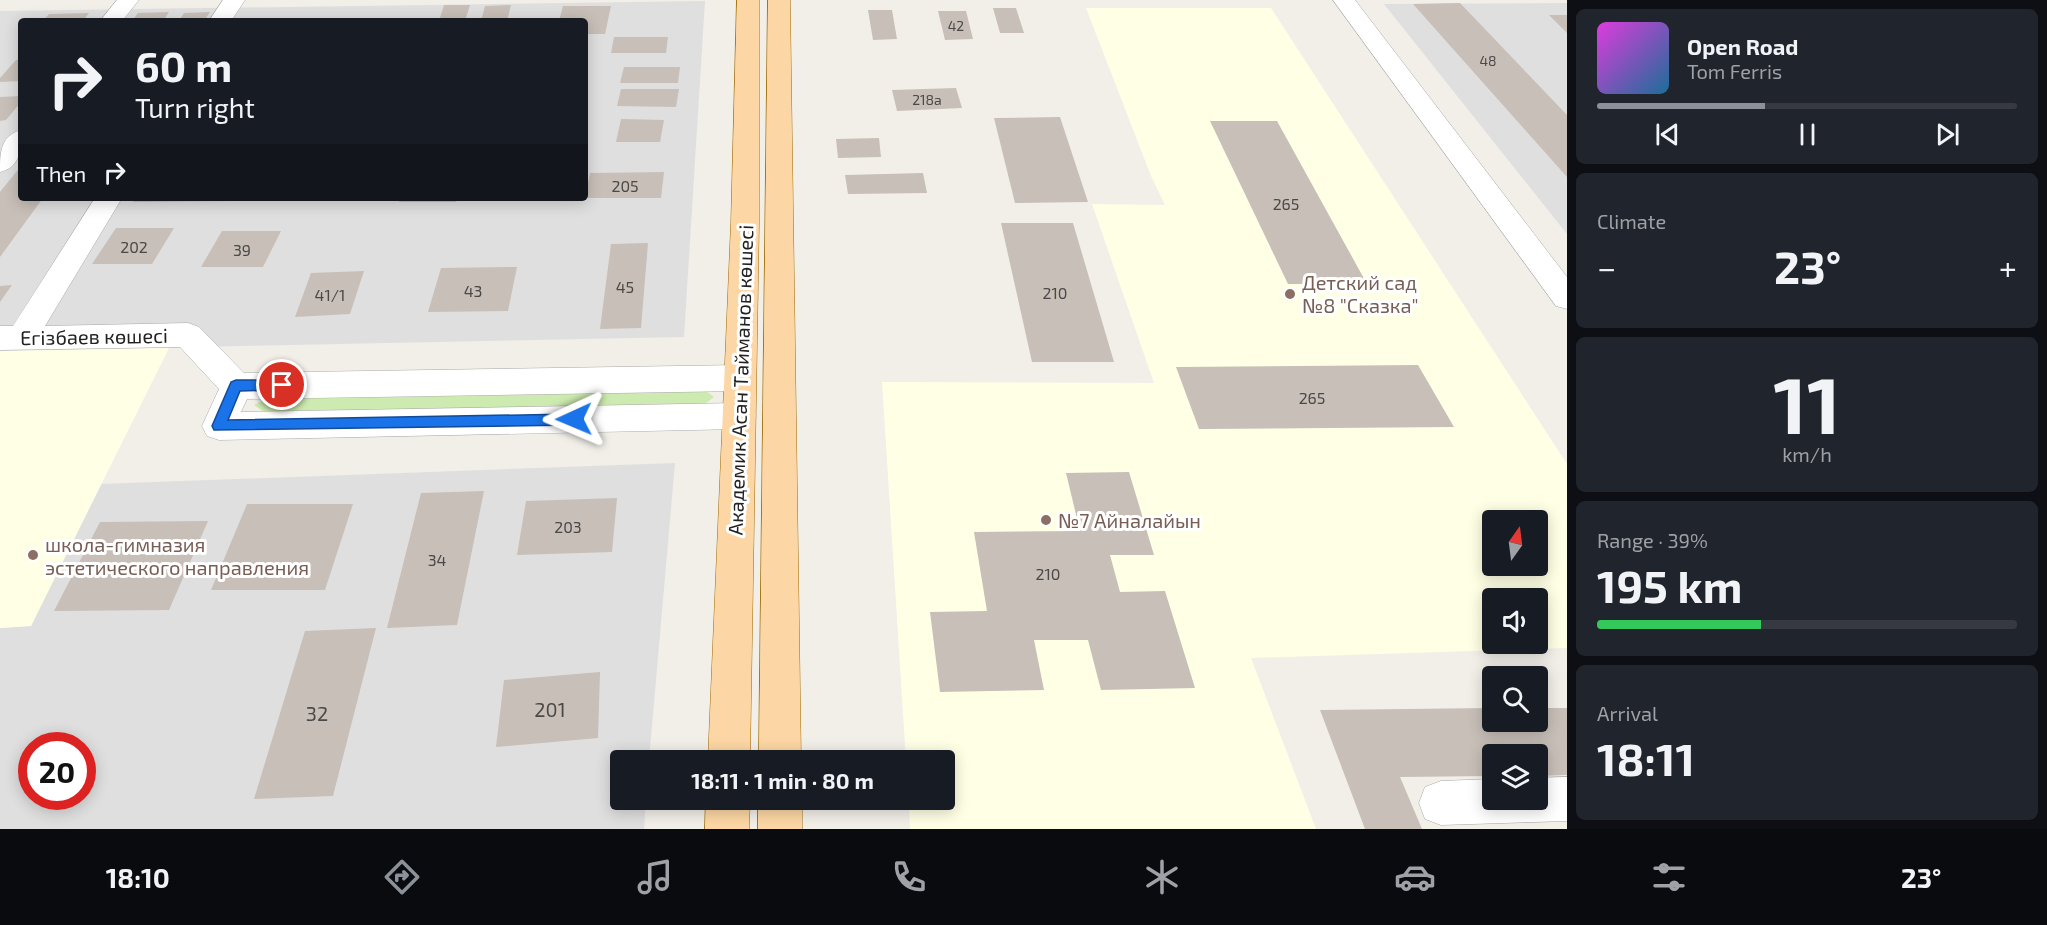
<!DOCTYPE html>
<meta charset="utf-8">
<style>
:root{--surface:#171b24;--page:#20242c;--text:#f1f3f6;--muted:#9ea1a6;--line:#363941;--accent:#8c9099}
body{margin:0;font-family:"Exo 2",sans-serif;background:var(--page);color:var(--text);height:100vh;display:flex;flex-direction:column;font-size:22px;white-space:nowrap}
*{box-sizing:border-box;margin:0}
p{font-size:20px;color:var(--muted)}
.icon{flex:none;width:33px;height:33px;fill:none;stroke:currentColor;stroke-width:2;stroke-linecap:round;stroke-linejoin:round}
.map{position:relative;flex:1;overflow:hidden}
.details{display:flex;flex-direction:column;gap:9px;padding:9px;background:#0d0f14;width:480px}
.details>*{flex:none}
.banner{position:absolute;left:18px;top:18px;width:570px;height:183px;border-radius:6px;box-shadow:0 3px 15px #0003;background:#171b24;color:var(--text);overflow:hidden}
.needle{width:39px;rotate:14deg}
.tools{position:absolute;left:1482px;top:510px;display:grid;gap:12px}
.tools a{display:grid;place-items:center;width:66px;height:66px;border-radius:6px;background:var(--surface);box-shadow:0 3px 15px #0003;font-size:30px}
.speed{position:absolute;left:18px;top:732px;display:flex;gap:12px;font-size:30px;font-weight:700;text-align:center}
.speed>*{display:grid;place-content:center;width:78px;height:78px;border-radius:50%;background:var(--surface);box-shadow:0 3px 15px #0003;line-height:1}
.speed .limit{border:9px solid #d22;background:#fff;color:#111}
.pin{position:absolute;display:grid;place-items:center;width:51px;height:51px;color:#fff;margin:-26px;border:3px solid #fff;border-radius:50%;box-shadow:0 2px 6px #0007}
.me{position:absolute;width:66px;margin:-33px;rotate:269deg;stroke-linejoin:round;filter:drop-shadow(0 0 4px #0008)}
.turn{display:flex;align-items:center;gap:21px;height:126px;padding:0 18px;font-size:27px}
.turn .icon{width:78px;height:78px;stroke-width:2.5}
.turn b{display:block;font-size:42px;line-height:51px}
.then{display:flex;align-items:center;height:57px;padding:0 18px;background:#0003;gap:12px;font-size:22px}
.big{font-size:45px;font-weight:700;line-height:1.1}
.details .tile{flex:1;display:flex;flex-direction:column;justify-content:center;gap:9px;min-width:0;padding:0 21px;border-radius:9px;background:var(--page)}
.details .dial{align-items:center;gap:0}
.dial b{font-size:78px;line-height:1}
.song{display:flex;align-items:center;gap:18px}
.cover{width:72px;height:72px;border-radius:9px;background:linear-gradient(135deg,hsl(300 70% 55%),hsl(200 70% 35%))}
.played{height:6px;border-radius:3px;background:linear-gradient(90deg,var(--accent) 40%,var(--line) 40%)}
.keys{display:flex;justify-content:space-around;direction:ltr}
.heat{display:flex;justify-content:space-between;align-items:center;font-size:33px;direction:ltr}
.charge{height:9px;border-radius:4px;background:linear-gradient(90deg,#34c759 39%,var(--line) 0)}
.trip{position:absolute;left:610px;top:750px;width:345px;height:60px;border-radius:6px;background:var(--surface);box-shadow:0 3px 15px #0003;font-weight:700;line-height:60px;text-align:center}
.dock{display:flex;height:96px;justify-content:space-around;align-items:center;background:#090b0e;color:var(--muted)}
.dock .icon{width:42px;height:42px}
.dock .selected{color:var(--accent)}
.dock b{font-size:27px;color:var(--text)}
main{display:flex;flex:1;min-height:0}
.map>svg:first-child{display:block}
.residential{fill:#e0dfdf;fill-rule:evenodd}
.education{fill:#ffffe5;fill-rule:evenodd}
.grass{fill:#cdebb0}
.building{fill:#c7bfb8}
.lines{fill:none;stroke-linecap:round;stroke-linejoin:round}
.minor-casing{stroke:#a9a9a9;stroke-width:1}
.major-casing{stroke:#a06b00;stroke-width:1}
.minor{fill:#fff;fill-rule:evenodd}
.major{fill:#fcd6a4;fill-rule:evenodd}
.route{fill:#1a73e8;stroke:#114b97;stroke-width:1.5}
.education-dot{fill:#8d6e63;stroke:#fff;stroke-width:2}
.labels{text-anchor:middle;dominant-baseline:central;stroke-width:6;stroke-linejoin:round;paint-order:stroke}
.far-number-label{font-size:14px;fill:#4b4948}
.number-label{font-size:16px;fill:#4b4948}
.education-label{font-size:20px;fill:#785e54;stroke:#fff;text-anchor:start}
.street-label{font-size:20px;fill:#222;stroke:#fff}
.near-number-label{font-size:20px;fill:#4b4948}
</style>
<main>
<div class="map">
<svg width="1567" height="829" viewBox="0 0 1567 829">
<rect width="100%" height="100%" fill="#f2efe9"/>
<g class="residential">
<path d="M705,1L684,337L0,351V11ZM21,21H585V198H21Z"/>
<path d="M1567,3V234L1384,4Z"/>
<path d="M675,463L649,760H621V800H646L644,829H0V628L31,626L101,484ZM32,746H82V796H32Z"/>
</g>
<g class="education">
<path d="M1086,8H1271L1567,464V648L1251,658L1316,829H910L909,800H945V760H906L882,382L1154,383L1092,204L1165,205L1151,176ZM1492,520H1538V566H1492ZM1492,598H1538V644H1492Z"/>
<path d="M169,348L31,626L0,628V351Z"/>
</g>
<path class="grass" d="M698,385L714,397L697,410L270,416L254,405L278,393Z"/>
<g class="building">
<path d="M1460,3L1567,115V177L1413,4Z"/>
<path d="M444,5H470L465,21H439Z"/>
<path d="M511,5L507,21H481L485,6Z"/>
<path d="M563,6H611L605,34H585V21H559Z"/>
<path d="M993,8H1016L1024,33H1000Z"/>
<path d="M868,10H892L897,39L873,40Z"/>
<path d="M938,11H966L973,39L945,40Z"/>
<path d="M169,12L163,21H132L138,13Z"/>
<path d="M210,12L204,21H179L184,13Z"/>
<path d="M89,13L83,21H43L49,14Z"/>
<path d="M1549,15H1567V33Z"/>
<path d="M614,37H668L666,53H611Z"/>
<path d="M21,59V81L0,82V78L16,60Z"/>
<path d="M624,67H680L678,83H620Z"/>
<path d="M956,88L962,108L897,111L892,90Z"/>
<path d="M621,89H679L676,107L617,106Z"/>
<path d="M21,96V102L6,120L0,121V97Z"/>
<path d="M1060,117L1088,202L1015,203L994,118Z"/>
<path d="M621,119L664,120L660,142H616Z"/>
<path d="M1210,121H1277L1367,284H1288Z"/>
<path d="M879,138L881,157L838,158L836,139Z"/>
<path d="M21,166V198H43L0,257V192Z"/>
<path d="M664,172L661,198H585L590,173Z"/>
<path d="M923,173L927,193L848,194L845,175Z"/>
<path d="M136,198H229L228,201L133,202Z"/>
<path d="M400,198H457L456,202H399Z"/>
<path d="M1001,223H1073L1114,362H1032Z"/>
<path d="M116,228H174L152,264H92Z"/>
<path d="M222,231H281L263,267H201Z"/>
<path d="M648,243L641,328L600,329L611,244Z"/>
<path d="M517,267L508,311L428,312L441,268Z"/>
<path d="M364,271L350,314L295,317L311,273Z"/>
<path d="M12,285L0,302V286Z"/>
<path d="M1418,365L1454,427L1199,429L1176,367Z"/>
<path d="M1129,472L1154,555H1110L1120,592L1165,591L1195,688L1101,690L1088,640H1034L1044,690L940,692L930,612L987,611L974,532L1080,531L1066,473Z"/>
<path d="M484,491L457,625L387,628L421,493Z"/>
<path d="M617,498L612,552L517,555L526,501Z"/>
<path d="M247,504H353L325,590H211Z"/>
<path d="M208,521L169,610L54,611L100,522Z"/>
<path d="M376,628L333,796L254,799L305,631Z"/>
<path d="M600,672L598,738L496,747L504,680Z"/>
<path d="M1492,708V722H1538V708H1567V775L1538,776V754H1492V776L1400,777L1422,829H1365L1320,710Z"/>
</g>
<g class="lines">
<g class="minor-casing">
<g id="minor">
<path d="M117,0H139L122,21H100Z"/>
<path d="M223,0H245L231,21H209Z"/>
<path d="M1333,0H1355L1567,277V309L1556,306Z"/>
<path d="M21,130C21,149 21,167 0,172C0,153 0,136 21,130Z"/>
<path d="M95,198H122L45,326L188,323L199,327L244,373L740,365L751,369L756,378L751,387L740,391L247,399L241,412L739,403L751,407L756,416L751,425L739,429L219,440L207,436L202,426L219,389L180,347L0,350V326H13Z"/>
<path d="M1567,777V821L1441,825L1425,819L1419,803L1425,787L1441,781L1492,779V800H1538V778Z"/>
</g>
</g>
<g class="major-casing">
<g id="major">
<path d="M737,0H759V223L750,760H708L731,223Z"/>
<path d="M768,0H790L801,760H759Z"/>
<path d="M706,800H750L749,829H705Z"/>
<rect x="758" y="800" width="44" height="29"/>
</g>
</g>
<use href="#minor" class="minor"/>
<use href="#major" class="major"/>
</g>
<path class="route" d="M236,380H282L288,385L282,390L240,391L228,420L574,414L580,419L574,425L214,430L212,426L231,382Z"/>
<g class="education-dot">
<circle cx="1290" cy="294" r="6"/>
<circle cx="1046" cy="520" r="6"/>
<circle cx="33" cy="555" r="6"/>
</g>
<g class="labels">
<g class="far-number-label">
<text x="956" y="25">42</text>
<text x="1488" y="60">48</text>
<text x="927" y="99">218а</text>
</g>
<g class="number-label">
<text x="625" y="185">205</text>
<text x="1286" y="203">265</text>
<text x="134" y="246">202</text>
<text x="242" y="249">39</text>
<text x="625" y="286">45</text>
<text x="473" y="290">43</text>
<text x="1055" y="292">210</text>
<text x="330" y="294">41/1</text>
<text x="1312" y="397">265</text>
<text x="568" y="526">203</text>
<text x="437" y="559">34</text>
<text x="1048" y="573">210</text>
</g>
<g class="education-label">
<text x="1302" y="282">Детский сад<tspan x="1302" dy="23">№8 "Сказка"</tspan></text>
<text x="1058" y="520">№7 Айналайын</text>
<text x="45" y="544">школа-гимназия<tspan x="45" dy="23">эстетического направления</tspan></text>
</g>
<g class="street-label">
<text transform="translate(94 336) rotate(-1)">Егізбаев көшесі</text>
<text transform="translate(740 380) rotate(-88)">Академик Асан Тайманов көшесі</text>
</g>
<g class="near-number-label">
<text x="550" y="709">201</text>
<text x="317" y="713">32</text>
</g>
</g>
</svg>
<div class="tools">
<a><svg class="needle" viewBox="-14 -14 28 28"><path d="M0-13l5 13h-10z" fill="#e53935"/><path d="M0 13l5-13h-10z" fill="#9ea1a6"/></svg></a>
<a><svg class="icon" aria-label="sound" viewBox="0 0 24 24"><path d="M4 9h4l5-4v14l-5-4H4zM17 9q2 3 0 6"/></svg></a>
<a><svg class="icon" aria-label="search" viewBox="0 0 24 24"><circle cx="10" cy="10" r="6"/><path d="M15 15l6 6"/></svg></a>
<a><svg class="icon" aria-label="layers" viewBox="0 0 24 24"><path d="M12 4l9 5-9 5-9-5zM3 14l9 5 9-5"/></svg></a>
</div>
<div class="speed"><div class="limit">20</div></div>
<div class="pin" style="left:282px;top:385px;background:#d93025"><svg class="icon" aria-label="arrive" viewBox="0 0 24 24"><path d="M6 21V4h12l-3 4 3 4H6"/></svg></div>
<svg class="me" style="left:574px;top:419px" viewBox="-20 -20 40 40"><path d="M0-17L14 15 0 8-14 15z" fill="#1a73e8" stroke="#fff" stroke-width="4"/></svg>
<div class="trip">18:11 · 1 min · 80 m</div>
<div class="banner">
<div class="turn"><svg class="icon" aria-label="right" viewBox="0 0 24 24"><path d="M7 20v-9h11M14 6l5 5-5 5"/></svg><div><b>60 m</b>Turn right</div></div>
<div class="then">Then<svg class="icon" aria-label="right" viewBox="0 0 24 24"><path d="M7 20v-9h11M14 6l5 5-5 5"/></svg></div>
</div>
</div>
<section class="details">
<div class="tile">
<div class="song"><i class="cover"></i><div><b>Open Road</b><p>Tom Ferris</p></div></div>
<div class="played"></div>
<div class="keys"><svg class="icon" aria-label="previous" viewBox="0 0 24 24"><path d="M18 5L8 12l10 7zM5 5v14"/></svg><svg class="icon" aria-label="pause" viewBox="0 0 24 24"><path d="M8 5v14M16 5v14"/></svg><svg class="icon" aria-label="next" viewBox="0 0 24 24"><path d="M6 5l10 7-10 7zM19 5v14"/></svg></div>
</div>
<div class="tile"><p>Climate</p>
<div class="heat"><a>−</a><b class="big">23°</b><a>+</a></div>
</div>
<div class="tile dial"><b>11</b><p>km/h</p></div>
<div class="tile"><p>Range · 39%</p><b class="big">195 km</b><div class="charge"></div></div>
<div class="tile"><p>Arrival</p><b class="big">18:11</b></div>
</section>
</main>
<nav class="dock">
<b>18:10</b>
<svg class="icon selected" aria-label="directions" viewBox="0 0 24 24"><path d="M12 3l9 9-9 9-9-9zM9 14v-3h6M13 9l2 2-2 2"/></svg>
<svg class="icon" aria-label="music" viewBox="0 0 24 24"><path d="M9 18V5l10-2v13"/><circle cx="6" cy="18" r="3"/><circle cx="16" cy="16" r="3"/></svg>
<svg class="icon" aria-label="phone" viewBox="0 0 24 24"><path d="M5 4h4l2 5-3 2q2 4 5 5l2-3 5 2v4C11 20 4 13 5 4z"/></svg>
<svg class="icon" aria-label="climate" viewBox="0 0 24 24"><path d="M12 3v18M4 7l16 10M4 17L20 7"/></svg>
<svg class="icon" aria-label="car" viewBox="0 0 24 24"><path d="M5 17H2v-5l4-1 3-4h7l3 4 3 1v5h-3M9 17h6M6 11h13"/><circle cx="7" cy="17" r="2"/><circle cx="17" cy="17" r="2"/></svg>
<svg class="icon" aria-label="filters" viewBox="0 0 24 24"><path d="M4 7h16M4 17h16"/><circle cx="9" cy="7" r="2"/><circle cx="15" cy="17" r="2"/></svg>
<b>23°</b>
</nav>
